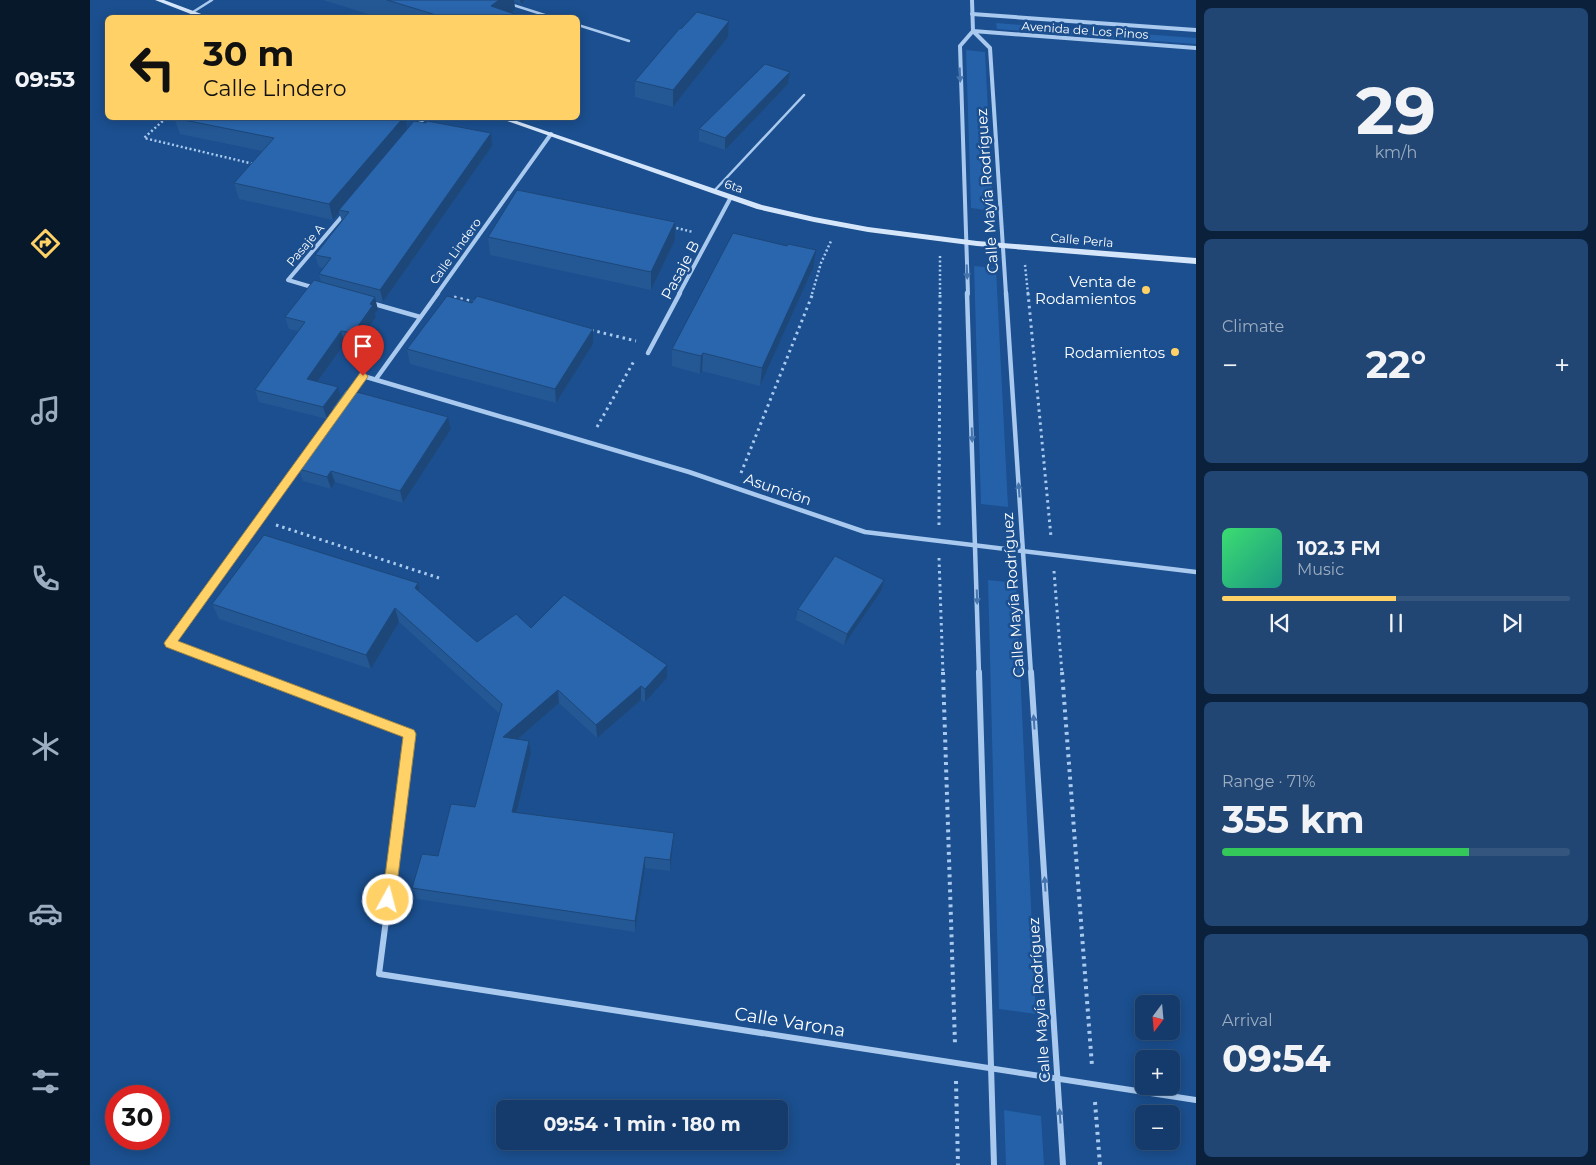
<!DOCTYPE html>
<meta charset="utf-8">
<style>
:root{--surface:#143b6b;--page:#214673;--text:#f1f3f6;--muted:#9dadc1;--line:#33557e;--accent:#ffd166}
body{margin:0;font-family:Montserrat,sans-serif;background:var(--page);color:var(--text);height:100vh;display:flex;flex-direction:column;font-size:19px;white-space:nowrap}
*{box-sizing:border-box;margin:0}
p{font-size:16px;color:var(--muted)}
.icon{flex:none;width:28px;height:28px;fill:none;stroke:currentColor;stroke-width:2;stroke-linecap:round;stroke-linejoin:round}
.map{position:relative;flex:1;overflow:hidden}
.side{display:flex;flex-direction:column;gap:8px;padding:8px;background:#0b203b;width:400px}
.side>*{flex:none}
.top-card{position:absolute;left:15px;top:15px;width:475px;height:105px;border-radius:8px;box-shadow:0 2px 12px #0003,0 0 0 1px var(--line);background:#ffd166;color:#111;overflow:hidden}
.needle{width:32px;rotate:196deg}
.fabs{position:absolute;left:1045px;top:995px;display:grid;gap:10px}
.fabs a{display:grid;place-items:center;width:45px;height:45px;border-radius:8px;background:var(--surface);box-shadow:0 2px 12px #0003,0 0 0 1px var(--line);font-size:25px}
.speed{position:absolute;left:15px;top:1085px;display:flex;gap:10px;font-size:25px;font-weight:700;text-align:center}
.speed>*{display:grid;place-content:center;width:65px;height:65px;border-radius:50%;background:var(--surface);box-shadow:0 2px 12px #0003,0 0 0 1px var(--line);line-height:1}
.speed .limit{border:8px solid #d22;background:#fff;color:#111}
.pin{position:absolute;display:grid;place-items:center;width:42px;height:42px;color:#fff;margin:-51px -21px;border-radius:50% 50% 50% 0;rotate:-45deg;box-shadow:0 0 5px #0007}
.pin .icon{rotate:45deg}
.me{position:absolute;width:55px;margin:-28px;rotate:7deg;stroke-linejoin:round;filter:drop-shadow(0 0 4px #0008)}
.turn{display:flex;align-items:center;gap:18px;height:105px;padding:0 15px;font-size:22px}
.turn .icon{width:65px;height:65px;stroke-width:2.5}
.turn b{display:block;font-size:35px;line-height:42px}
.big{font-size:38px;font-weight:700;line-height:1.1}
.side .widget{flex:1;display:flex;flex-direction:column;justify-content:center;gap:8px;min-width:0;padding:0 18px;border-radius:8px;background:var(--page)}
.side .dial{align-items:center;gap:0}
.dial b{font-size:65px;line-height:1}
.song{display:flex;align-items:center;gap:15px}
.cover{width:60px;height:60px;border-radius:8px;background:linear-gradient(135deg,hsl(140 70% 55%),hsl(170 70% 35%))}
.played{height:5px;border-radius:2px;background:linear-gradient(90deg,var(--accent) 50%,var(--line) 50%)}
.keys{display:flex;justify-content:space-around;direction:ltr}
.heat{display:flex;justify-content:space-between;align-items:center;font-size:28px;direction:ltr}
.charge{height:8px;border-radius:4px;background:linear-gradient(90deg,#34c759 71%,var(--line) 0)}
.trip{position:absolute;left:406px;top:1100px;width:292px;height:50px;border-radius:8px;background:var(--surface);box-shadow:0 2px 12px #0003,0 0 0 1px var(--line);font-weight:700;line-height:50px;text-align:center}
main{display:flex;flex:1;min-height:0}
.menu{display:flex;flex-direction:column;width:90px;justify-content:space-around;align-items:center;background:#08182b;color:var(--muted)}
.menu .icon{width:35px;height:35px}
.menu .on{color:var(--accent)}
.menu b{font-size:22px;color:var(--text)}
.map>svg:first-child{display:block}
.green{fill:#2461a8}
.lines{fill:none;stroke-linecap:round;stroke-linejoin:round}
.path-far2{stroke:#a9c9ee;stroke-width:2.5;stroke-dasharray:2 2.5;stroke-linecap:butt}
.path-far1{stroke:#a9c9ee;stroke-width:3;stroke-dasharray:2.5 4;stroke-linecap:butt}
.path{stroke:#a9c9ee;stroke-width:4;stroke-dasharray:3 4.5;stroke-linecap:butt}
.service{stroke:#a9c9ee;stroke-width:2.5}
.minor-far2{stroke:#a9c9ee;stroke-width:4}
.minor-far1{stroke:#a9c9ee;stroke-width:4.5}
.minor{stroke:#a9c9ee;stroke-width:6}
.secondary{fill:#d6e6fa;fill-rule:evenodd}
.wall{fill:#245895}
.shaded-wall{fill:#1d4779}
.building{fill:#2a66ad;stroke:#1d4779}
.oneway{fill:#4674ac}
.route{fill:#ffd166;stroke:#a68842}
.poi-dot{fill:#ffd166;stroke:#1b4f8f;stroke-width:2}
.labels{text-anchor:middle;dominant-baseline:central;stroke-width:5;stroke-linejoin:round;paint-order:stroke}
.far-street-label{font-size:12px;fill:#fff;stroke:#1b4f8f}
.street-label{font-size:15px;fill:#fff;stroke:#1b4f8f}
.poi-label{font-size:15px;fill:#fff;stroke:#1b4f8f;text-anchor:end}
.near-street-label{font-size:18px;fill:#fff;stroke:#1b4f8f}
</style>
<main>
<nav class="menu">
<b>09:53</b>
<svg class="icon on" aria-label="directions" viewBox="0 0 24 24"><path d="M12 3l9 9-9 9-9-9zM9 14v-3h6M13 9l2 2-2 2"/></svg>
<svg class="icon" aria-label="music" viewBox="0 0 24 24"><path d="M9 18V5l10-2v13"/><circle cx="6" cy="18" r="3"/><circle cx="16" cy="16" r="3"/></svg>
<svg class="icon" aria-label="phone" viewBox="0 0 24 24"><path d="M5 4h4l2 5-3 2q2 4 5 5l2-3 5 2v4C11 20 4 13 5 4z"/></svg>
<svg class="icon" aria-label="climate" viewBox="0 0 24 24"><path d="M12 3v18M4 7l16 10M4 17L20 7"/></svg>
<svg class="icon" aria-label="car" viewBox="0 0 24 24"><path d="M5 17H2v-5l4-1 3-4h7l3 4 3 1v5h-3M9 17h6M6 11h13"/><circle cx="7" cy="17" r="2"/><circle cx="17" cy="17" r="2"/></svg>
<svg class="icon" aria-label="filters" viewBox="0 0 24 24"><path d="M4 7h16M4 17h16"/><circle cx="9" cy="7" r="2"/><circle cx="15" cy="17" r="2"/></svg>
</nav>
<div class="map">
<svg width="1106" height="1165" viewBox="0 0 1106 1165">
<rect width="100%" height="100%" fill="#1b4f8f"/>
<g class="green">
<path d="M906,23L1106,38V44L907,29Z"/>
<path d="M876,50L895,52L903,211L881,208Z"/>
<path d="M884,266L906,268L918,507L891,504Z"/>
<path d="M898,580L926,583L946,1014L909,1009Z"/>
<path d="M914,1110L951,1116L954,1165H916Z"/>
</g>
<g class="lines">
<g class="path-far2">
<path d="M76,118L54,138L164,164"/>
<path d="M582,227L603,232"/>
<path d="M935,265L938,294"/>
<path d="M722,294L731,263L741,241"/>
<path d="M850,294V256"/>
</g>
<g class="path-far1">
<path d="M938,293L961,537"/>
<path d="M364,297L385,302"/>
<path d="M501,330L546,341"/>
<path d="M507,427L544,361"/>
<path d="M651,473L723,293"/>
<path d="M186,525L349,578"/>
<path d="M849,525L850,293"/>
<path d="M849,558L853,674"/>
<path d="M964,571L972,674"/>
</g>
<g class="path">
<path d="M853,672L865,1044"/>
<path d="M972,672L1002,1066"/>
<path d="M866,1081L868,1165"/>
<path d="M1005,1102L1010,1165"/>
</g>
<g class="service">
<path d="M420,4L464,18"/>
<path d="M103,12L122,0"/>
<path d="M488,25L539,41"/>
<path d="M624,191L714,95"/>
</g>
<g class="minor-far2">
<path d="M882,0L883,31L900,48L916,294"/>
<path d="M882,14L1106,30"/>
<path d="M883,31L1106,48"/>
<path d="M326,127L334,118"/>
<path d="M225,288L198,280L254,214"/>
<path d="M347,294L461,134"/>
<path d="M589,294L641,197"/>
<path d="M878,294L870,46L883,31"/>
</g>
<g class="minor-far1">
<path d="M877,293L889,674"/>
<path d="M916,293L941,674"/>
<path d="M281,303L330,317"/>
<path d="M558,353L590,293"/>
<path d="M286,379L348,293"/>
<path d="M259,396L273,376L599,472L775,532L1106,572"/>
<path d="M161,674L80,643L248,411"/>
</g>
<g class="minor">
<path d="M157,672L320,734L289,974L1106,1100"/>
<path d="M889,672L904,1165"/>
<path d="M941,672L973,1165"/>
</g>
<g class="secondary">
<path d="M65,0H74L122,18H111Z"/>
<path d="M409,118H418L672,205L724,217L778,227L887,241L1106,258V264L887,246L778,232L724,222L667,209Z"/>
</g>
</g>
<g class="wall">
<path d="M233,0H435L431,4L424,2L425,9L420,12L436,18H291Z"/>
<path d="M639,21L638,37L583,107L545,97V81L591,29Z"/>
<path d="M700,72L698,84L635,150L609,141V129Z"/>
<path d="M84,118L317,129L402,146L293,302L285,301L288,310L285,313L286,317L266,346L255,343L228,382L251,397L358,417L361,429L313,503L245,482L241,489L213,481L209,469L245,418L243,411L237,419L169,402L165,390L208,331L199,329L195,317L231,282L229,274L233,268L229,267L225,255L252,221L249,213L243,220L149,199L144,183L172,151L90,134Z"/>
<path d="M398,237L585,240L561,290L400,255Z"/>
<path d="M723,268L670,386L612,371L610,374L582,366V349Z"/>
<path d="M503,344L466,403L320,364L317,349Z"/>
<path d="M328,583L330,592L387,642L441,628L577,678L555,702L551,700L507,738L469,703L428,739L439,741L441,753L427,813L583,845L580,871L555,868L545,932L327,899L322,888L348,856L385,807L409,713L309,622L281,669L129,619L122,604Z"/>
<path d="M791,591L754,645L706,620L708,609Z"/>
</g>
<g class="shaded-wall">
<path d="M409,0H424L425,9L415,18L401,6Z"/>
<path d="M430,0H435L431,4Z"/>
<path d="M639,21L638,37L583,107V90Z"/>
<path d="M700,72L698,84L635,150V138Z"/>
<path d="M313,118H315L318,132L249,210V213L243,220L239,204Z"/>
<path d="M401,133L402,146L293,302L290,290Z"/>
<path d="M585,222V240L561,290V272Z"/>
<path d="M726,250L723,268L670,386L672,368Z"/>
<path d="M285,297L288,310L285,313L286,317L266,346L263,333Z"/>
<path d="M503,329V344L466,403L465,389Z"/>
<path d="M251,331L255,343L221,391L217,379Z"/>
<path d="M613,353L612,371L610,374L611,356Z"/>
<path d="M248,387L251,399L242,409L243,411L237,419L233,407Z"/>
<path d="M358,417L361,429L313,503L310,491Z"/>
<path d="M241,471L245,482L241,489L237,477Z"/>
<path d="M794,580L791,591L754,645L757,634Z"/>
<path d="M328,583L331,597L325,588Z"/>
<path d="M305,608L309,622L281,669L276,655Z"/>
<path d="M577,665V678L555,702V689Z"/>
<path d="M551,686V700L507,738L506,725Z"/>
<path d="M468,690L469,703L415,750L413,737Z"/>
<path d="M439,741L441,753L424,824L422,812Z"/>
<path d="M584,833L583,845L580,871V860Z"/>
<path d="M555,857V868L545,932V921Z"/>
</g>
<g class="building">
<path d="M297,0H409L401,6L436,18H356Z"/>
<path d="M607,12L639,21L583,90L545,81L590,28L591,29Z"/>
<path d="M675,64L700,72L635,138L609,129Z"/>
<path d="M84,118H313L239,204L144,183L184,138Z"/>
<path d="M324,121L336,123L337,121L401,133L290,290L229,274L241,258L225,255L259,212L249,210Z"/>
<path d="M427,190L585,222L561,272L398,237Z"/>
<path d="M643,233L697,246L698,244L726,250L672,368L613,353L611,356L582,349Z"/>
<path d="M224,280L285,297L280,304L283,305L263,333L251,331L217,379L248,387L233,407L165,390L215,322L195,317Z"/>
<path d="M357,296L382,303L387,296L503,329L465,389L317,349Z"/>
<path d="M256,389L358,417L310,491L241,471L237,477L209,469L250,411L242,409Z"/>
<path d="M174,535L328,583L325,588L387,642L426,614L441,628L474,595L577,665L555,689L551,686L506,725L468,690L413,737L439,741L422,812L584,833L580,860L555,857L545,921L322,888L332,854L348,856L361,804L385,807L412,704L305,608L276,655L122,604Z"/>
<path d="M745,556L794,580L757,634L708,609Z"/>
</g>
<defs><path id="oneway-solid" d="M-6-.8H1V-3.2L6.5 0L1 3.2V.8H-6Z" transform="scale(1.25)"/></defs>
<g class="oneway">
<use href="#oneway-solid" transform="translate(870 75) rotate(88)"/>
<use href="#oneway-solid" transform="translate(877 272) rotate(88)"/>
<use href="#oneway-solid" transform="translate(882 435) rotate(88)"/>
<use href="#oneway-solid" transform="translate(929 490) rotate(-94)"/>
<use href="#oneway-solid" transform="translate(887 597) rotate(88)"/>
<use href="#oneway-solid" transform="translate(944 722) rotate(-94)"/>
<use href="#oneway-solid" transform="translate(955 884) rotate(-94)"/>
<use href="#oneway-solid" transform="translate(970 1116) rotate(-94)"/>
</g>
<path class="route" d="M273,372L278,376L277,378L88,641L324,730L326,734L305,900L303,905L298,907L294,905L292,900L313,737L76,647L74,643L270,373Z"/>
<g class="poi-dot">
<circle cx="1056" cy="290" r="5"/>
<circle cx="1085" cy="352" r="5"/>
</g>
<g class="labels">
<g class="far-street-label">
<text transform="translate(995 30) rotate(4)">Avenida de Los Pinos</text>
<text transform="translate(644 186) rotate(19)">6ta</text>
<text transform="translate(992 240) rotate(5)">Calle Perla</text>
<text transform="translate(215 245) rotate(-50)">Pasaje A</text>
<text transform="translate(365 251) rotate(-54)">Calle Lindero</text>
</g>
<g class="street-label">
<text transform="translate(897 191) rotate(-94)">Calle Mayía Rodríguez</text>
<text transform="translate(590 270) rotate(-62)">Pasaje B</text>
<text transform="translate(688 489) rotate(19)">Asunción</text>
<text transform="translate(923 595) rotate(-94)">Calle Mayía Rodríguez</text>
<text transform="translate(949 1000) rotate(-94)">Calle Mayía Rodríguez</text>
</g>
<g class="poi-label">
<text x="1046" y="281">Venta de<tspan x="1046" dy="17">Rodamientos</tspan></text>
<text x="1075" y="352">Rodamientos</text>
</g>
<g class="near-street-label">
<text transform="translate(700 1022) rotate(9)">Calle Varona</text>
</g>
</g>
</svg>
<div class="fabs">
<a><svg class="needle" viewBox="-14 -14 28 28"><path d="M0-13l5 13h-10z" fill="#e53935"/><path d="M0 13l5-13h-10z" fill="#9dadc1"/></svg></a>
<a>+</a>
<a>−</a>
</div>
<div class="speed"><div class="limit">30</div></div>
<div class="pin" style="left:273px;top:376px;background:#d93025"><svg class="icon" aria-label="arrive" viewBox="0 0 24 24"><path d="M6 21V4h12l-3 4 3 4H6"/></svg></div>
<svg class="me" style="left:298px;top:900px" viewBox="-20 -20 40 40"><circle r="17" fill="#ffd166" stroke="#fff" stroke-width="3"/><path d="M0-11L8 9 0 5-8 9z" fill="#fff"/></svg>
<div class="trip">09:54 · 1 min · 180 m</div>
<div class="top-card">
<div class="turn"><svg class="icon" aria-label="left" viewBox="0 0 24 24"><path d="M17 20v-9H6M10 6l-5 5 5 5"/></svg><div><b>30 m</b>Calle Lindero</div></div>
</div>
</div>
<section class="side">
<div class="widget dial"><b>29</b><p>km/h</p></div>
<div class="widget"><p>Climate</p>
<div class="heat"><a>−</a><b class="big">22°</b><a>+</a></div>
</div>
<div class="widget">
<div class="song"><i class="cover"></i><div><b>102.3 FM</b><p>Music</p></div></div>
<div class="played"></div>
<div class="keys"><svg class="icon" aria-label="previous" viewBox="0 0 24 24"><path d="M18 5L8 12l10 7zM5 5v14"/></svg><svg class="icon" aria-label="pause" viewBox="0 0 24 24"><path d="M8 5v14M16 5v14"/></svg><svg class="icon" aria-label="next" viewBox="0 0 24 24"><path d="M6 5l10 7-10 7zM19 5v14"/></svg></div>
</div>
<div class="widget"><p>Range · 71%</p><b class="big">355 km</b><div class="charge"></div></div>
<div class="widget"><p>Arrival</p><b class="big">09:54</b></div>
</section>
</main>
